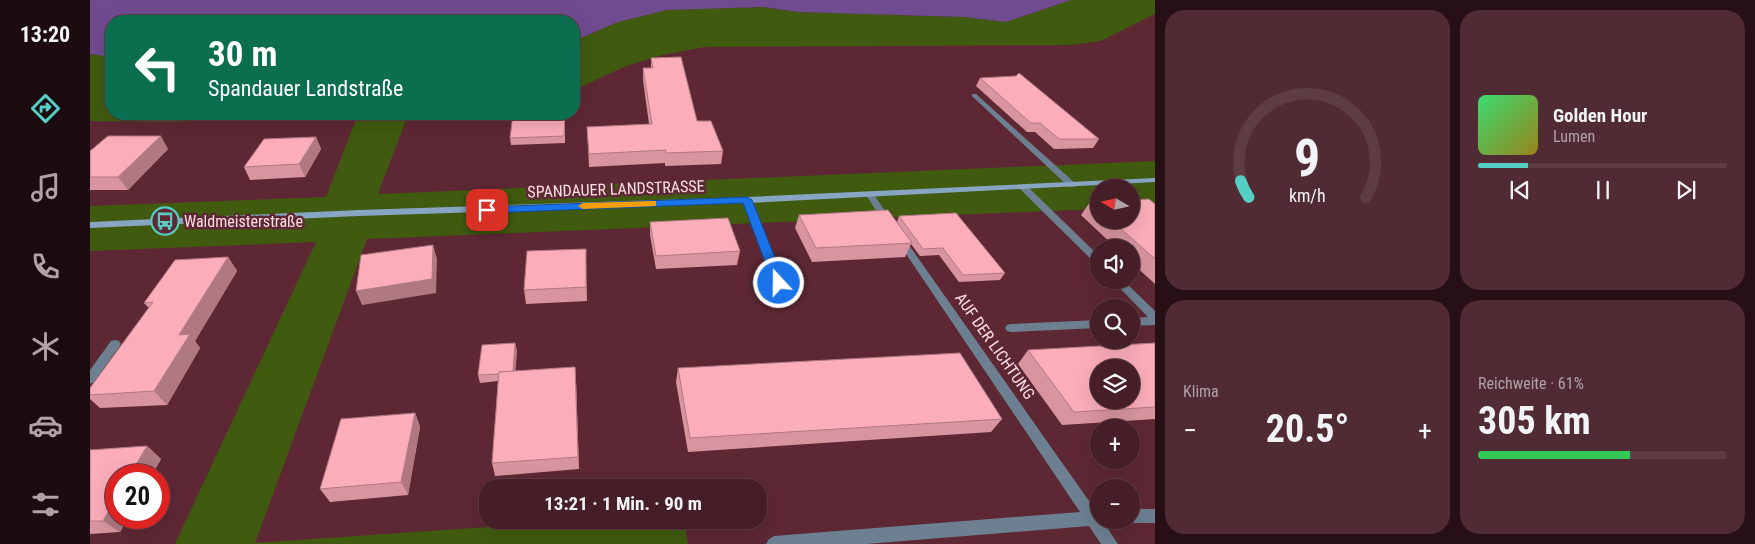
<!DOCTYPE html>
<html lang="de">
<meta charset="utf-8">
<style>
:root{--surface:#461e27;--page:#502b33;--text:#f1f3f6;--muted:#b0a2a7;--line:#5e3c44;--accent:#55cec4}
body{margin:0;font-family:"Roboto Condensed",sans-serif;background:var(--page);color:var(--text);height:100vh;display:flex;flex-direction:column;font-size:19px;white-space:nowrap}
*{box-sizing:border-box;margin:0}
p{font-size:16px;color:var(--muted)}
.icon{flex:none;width:28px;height:28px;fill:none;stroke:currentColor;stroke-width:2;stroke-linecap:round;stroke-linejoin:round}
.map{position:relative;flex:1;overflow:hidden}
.details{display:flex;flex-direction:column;gap:10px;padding:10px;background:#261015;width:600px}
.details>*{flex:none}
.guide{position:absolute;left:15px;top:15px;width:475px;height:105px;border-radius:20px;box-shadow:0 5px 20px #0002,0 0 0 1px var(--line);background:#0b6e4f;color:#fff;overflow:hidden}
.needle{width:32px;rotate:279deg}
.tools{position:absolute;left:1000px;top:179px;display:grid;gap:10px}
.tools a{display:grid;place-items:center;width:50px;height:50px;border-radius:50%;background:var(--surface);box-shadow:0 5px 20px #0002,0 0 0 1px var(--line);font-size:25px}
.speed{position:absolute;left:15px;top:464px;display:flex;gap:10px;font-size:25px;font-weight:700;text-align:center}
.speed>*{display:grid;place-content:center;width:65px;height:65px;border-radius:50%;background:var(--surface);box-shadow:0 5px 20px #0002,0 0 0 1px var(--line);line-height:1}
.speed .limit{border:8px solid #d22;background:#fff;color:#111}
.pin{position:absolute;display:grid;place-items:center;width:42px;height:42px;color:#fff;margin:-21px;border-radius:10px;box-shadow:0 2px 8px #0006}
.me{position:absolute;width:55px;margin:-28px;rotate:339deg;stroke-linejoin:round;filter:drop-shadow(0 0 4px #0008)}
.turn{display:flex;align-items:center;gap:18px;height:105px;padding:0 20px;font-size:22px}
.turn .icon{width:65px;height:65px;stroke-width:2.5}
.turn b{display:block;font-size:35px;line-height:42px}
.big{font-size:38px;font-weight:700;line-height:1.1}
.details .tile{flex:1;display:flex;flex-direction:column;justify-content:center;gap:8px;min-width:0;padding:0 18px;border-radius:20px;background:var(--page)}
.details .dial{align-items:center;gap:0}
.dial svg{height:130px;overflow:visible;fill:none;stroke:var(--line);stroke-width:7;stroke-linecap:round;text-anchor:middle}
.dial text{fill:var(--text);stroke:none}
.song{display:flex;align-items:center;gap:15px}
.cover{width:60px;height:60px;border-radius:8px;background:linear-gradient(135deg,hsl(140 70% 55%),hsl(50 70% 35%))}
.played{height:5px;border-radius:2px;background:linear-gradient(90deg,var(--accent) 20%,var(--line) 20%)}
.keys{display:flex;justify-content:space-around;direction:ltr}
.heat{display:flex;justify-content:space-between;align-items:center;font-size:28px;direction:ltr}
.charge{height:8px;border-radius:4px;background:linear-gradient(90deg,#34c759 61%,var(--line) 0)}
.details .tiles{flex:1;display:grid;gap:10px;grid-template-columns:repeat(2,1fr)}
.trip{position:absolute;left:389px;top:479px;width:288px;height:50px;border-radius:20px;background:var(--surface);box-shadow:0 5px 20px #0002,0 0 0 1px var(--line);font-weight:700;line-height:50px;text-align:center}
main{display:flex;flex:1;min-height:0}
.tab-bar{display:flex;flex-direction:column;width:90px;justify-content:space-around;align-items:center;background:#1c0c10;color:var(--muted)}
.tab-bar .icon{width:35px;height:35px}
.tab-bar .on{color:var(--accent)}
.tab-bar b{font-size:22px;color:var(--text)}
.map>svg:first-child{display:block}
.green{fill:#405b0f}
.water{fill:#714b90}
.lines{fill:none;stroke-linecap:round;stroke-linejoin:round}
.lane{fill:#6d8092;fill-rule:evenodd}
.street{fill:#6d8092;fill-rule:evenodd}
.secondary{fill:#88a6c3;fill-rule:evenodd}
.wall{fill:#d895a0}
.shaded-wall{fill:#b07982}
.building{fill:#fbadba;stroke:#b07982;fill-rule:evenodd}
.route{fill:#1a73e8;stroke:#114b97}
.slow{fill:#f59e0b}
.labels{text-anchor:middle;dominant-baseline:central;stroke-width:5;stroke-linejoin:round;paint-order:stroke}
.street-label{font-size:16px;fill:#fde0e4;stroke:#5d2834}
.poi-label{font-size:16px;fill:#fde0e4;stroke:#5d2834;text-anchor:start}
</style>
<main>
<nav class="tab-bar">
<b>13:20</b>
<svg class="icon on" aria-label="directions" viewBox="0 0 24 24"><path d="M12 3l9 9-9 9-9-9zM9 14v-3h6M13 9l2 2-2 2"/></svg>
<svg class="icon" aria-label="music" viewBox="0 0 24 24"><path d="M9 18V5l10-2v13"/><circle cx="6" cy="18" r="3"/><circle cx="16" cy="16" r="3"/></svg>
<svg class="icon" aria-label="phone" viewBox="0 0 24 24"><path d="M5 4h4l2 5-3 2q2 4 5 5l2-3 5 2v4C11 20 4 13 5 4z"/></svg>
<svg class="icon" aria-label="climate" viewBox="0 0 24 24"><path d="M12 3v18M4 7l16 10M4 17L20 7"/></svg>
<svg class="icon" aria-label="car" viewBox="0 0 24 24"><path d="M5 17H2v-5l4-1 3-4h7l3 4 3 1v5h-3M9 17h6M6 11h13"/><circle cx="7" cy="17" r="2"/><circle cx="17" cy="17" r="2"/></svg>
<svg class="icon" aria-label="filters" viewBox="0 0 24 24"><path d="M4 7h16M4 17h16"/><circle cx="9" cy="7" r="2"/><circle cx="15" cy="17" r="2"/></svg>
</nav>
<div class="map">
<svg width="1065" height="544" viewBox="0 0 1065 544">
<rect width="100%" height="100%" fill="#5d2834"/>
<g class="green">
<path d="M981,0H1065V14L1011,41L981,45L615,47L572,55L536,66L484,90V41L528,22L577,10L673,7L708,12L875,17L916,22Z"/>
<path d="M0,54L21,57V114H353L318,115L288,194L1065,161V206L1041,207V188H1009V209L277,239L165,543L501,520H594L598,544H85L226,242L0,251V206L236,197L267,117L76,122L0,121Z"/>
</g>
<path class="water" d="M0,0H981L916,22L875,17L708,12L673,7L577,10L528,22L484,41V21H21V57L0,54Z"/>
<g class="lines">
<g class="lane">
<path d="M882,94H886L985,183V187H979L882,96Z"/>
<path d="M934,185L937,186L1009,256V265L1006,264L931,190V186Z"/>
<path d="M657,197L661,200L694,283L693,286H685L684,283L653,200Z"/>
<path d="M1022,280H1033L1065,311V325L1041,326V318L1058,317Z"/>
<path d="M1009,320V328L921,332L917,331L915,328L917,325L921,324Z"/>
</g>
<g class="street">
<path d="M780,192L783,193L801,220L803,222L801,224H795L776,195Z"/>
<path d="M811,237L814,238L1006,511L1009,512V520H1012L1028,544H1011L999,526L776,544H676L679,539L684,536L990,512L808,242L806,240Z"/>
<path d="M25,340L29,341L31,344L29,347L4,382L0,384V370L21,341Z"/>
<path d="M1041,509H1065V523H1041L1036,521L1041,520Z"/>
</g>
<path class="secondary" d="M1065,178V182L657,203L269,216L0,228V222L269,210L657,197Z"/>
</g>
<g class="wall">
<path d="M561,58L607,121L633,151L631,164L575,166V163L499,167L497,127L559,124L553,80V68H561Z"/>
<path d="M890,78L1009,139L1003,148L964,149L945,132H937L886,86Z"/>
<path d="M475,114V143L421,145L420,138Z"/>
<path d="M226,137L231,149L215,177L160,180L154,167Z"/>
<path d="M78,149L38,190H0V151Z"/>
<path d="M1009,201V220H1041L1065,204V284L1041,262V248H1026L991,215L1000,202Z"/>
<path d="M709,215L807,222L809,216L915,273L910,280L869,282L849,255L830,256L821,244L815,257L722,262L705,228Z"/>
<path d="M560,222L650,251L647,265L566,269L560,235Z"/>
<path d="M138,257L147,271L105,341L110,348L77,405L10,408L0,399V388L59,308L54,303Z"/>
<path d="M496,262L497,301L436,304L434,290Z"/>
<path d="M425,343L427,351L425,371L485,367L486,381L489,469L405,476L402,463L408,381L390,383L388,375Z"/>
<path d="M1065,343V419L972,425L928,364L938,350Z"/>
<path d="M588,368L912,419L901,432L598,452L586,382Z"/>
<path d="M325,413L330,427L318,495L240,502L230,489Z"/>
<path d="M57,446L71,459L62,475H26V518H38L30,532L0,534V450Z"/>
</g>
<g class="shaded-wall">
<path d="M71,136L78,149L38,190L28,177Z"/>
<path d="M226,137L231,149L215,177L209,164Z"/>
<path d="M343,245L347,259L346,293L272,305L266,291Z"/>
<path d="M138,257L147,271L105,341L110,348L77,405L64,391L89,335Z"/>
<path d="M425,343L427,351L425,380L423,373Z"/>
<path d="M485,367L486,381L489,469L488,457Z"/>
<path d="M325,413L330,427L318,495L311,482Z"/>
<path d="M57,446L71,459L62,475H40Z"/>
<path d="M26,498V518H38L30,532L13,521Z"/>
</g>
<g class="building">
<path d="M591,57L607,121H621L633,151L576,153V150L499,154L497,127L562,124L553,68H563L561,58Z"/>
<path d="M929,73L1009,139H969L950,123H941L890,78L926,76Z"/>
<path d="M423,114H475L474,136L420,138Z"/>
<path d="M18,136H71L28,177H0V151Z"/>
<path d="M226,137L209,164L154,167L174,139Z"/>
<path d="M1059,199L1065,204V259L1021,220H1041V200Z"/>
<path d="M1009,201V210L1000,202Z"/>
<path d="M798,210L822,243L726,248L709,215Z"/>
<path d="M866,213L915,273L873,275L853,248L833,249L809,216Z"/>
<path d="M638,218L650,251L566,256L560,222Z"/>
<path d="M343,245L342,279L266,291L271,255Z"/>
<path d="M496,249V287L434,290L437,251Z"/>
<path d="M138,257L89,335L100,334L64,391L0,395V388L63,302L54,303L85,260Z"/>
<path d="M425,343L423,372H409V374L388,375L392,345Z"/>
<path d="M1065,343V407L984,412L938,350ZM1009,368H1041V400H1009Z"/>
<path d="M870,353L912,419L600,438L588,368Z"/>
<path d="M485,367L488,457L402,463L409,372Z"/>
<path d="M325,413L311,482L230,489L251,419Z"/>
<path d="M57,446L40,475H26V498L13,521H0V450Z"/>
</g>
<path class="route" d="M657,197L662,200L695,283L693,286L689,287L683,283L653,203L397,213L392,210L397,207Z"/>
<path class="slow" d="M563,201H566V206L493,209L488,206L493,203Z"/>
<defs>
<g id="bus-ring" transform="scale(1.4375)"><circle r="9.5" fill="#5d2834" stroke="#55cec4" stroke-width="1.5"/><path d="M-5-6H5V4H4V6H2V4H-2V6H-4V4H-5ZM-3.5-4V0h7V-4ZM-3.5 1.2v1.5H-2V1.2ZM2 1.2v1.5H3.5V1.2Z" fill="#55cec4"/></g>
</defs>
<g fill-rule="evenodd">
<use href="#bus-ring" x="75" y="221"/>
</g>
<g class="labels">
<g class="street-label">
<text transform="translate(526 189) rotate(-2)">SPANDAUER LANDSTRASSE</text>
<text transform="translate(905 346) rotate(55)">AUF DER LICHTUNG</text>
</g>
<g class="poi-label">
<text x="94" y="221">Waldmeisterstraße</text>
</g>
</g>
</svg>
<div class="tools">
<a><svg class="needle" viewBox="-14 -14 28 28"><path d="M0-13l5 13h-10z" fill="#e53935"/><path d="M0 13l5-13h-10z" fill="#b0a2a7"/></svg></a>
<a><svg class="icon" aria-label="sound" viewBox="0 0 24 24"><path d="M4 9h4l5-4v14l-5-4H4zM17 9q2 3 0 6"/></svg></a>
<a><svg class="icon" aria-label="search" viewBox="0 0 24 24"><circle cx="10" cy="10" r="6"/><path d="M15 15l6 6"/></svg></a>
<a><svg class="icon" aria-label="layers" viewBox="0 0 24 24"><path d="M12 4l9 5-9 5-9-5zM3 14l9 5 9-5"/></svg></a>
<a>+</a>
<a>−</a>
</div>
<div class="speed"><div class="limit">20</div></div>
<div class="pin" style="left:397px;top:210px;background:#d93025"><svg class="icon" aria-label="arrive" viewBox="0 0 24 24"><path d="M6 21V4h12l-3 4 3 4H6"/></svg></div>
<svg class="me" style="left:689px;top:283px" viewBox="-20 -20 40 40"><circle r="17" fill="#1a73e8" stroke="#fff" stroke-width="3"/><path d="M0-11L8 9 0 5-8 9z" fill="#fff"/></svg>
<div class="trip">13:21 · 1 Min. · 90 m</div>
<div class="guide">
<div class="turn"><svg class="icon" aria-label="left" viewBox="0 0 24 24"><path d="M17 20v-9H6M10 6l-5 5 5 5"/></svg><div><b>30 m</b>Spandauer Landstraße</div></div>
</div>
</div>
<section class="details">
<div class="tiles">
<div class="tile dial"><svg viewBox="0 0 100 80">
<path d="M14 69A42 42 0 1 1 86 69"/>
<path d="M14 69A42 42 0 0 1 9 59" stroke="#55cec4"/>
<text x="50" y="56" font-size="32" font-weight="700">9</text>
<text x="50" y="72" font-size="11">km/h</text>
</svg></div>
<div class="tile">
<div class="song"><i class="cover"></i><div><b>Golden Hour</b><p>Lumen</p></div></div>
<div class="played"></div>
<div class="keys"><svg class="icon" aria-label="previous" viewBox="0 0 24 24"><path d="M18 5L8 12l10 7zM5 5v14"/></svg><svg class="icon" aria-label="pause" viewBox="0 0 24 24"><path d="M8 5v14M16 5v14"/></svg><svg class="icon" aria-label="next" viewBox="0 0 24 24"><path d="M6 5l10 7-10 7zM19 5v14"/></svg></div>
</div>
<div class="tile"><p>Klima</p>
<div class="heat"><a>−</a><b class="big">20.5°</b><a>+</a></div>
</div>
<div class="tile"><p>Reichweite · 61%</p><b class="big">305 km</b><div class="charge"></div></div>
</div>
</section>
</main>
